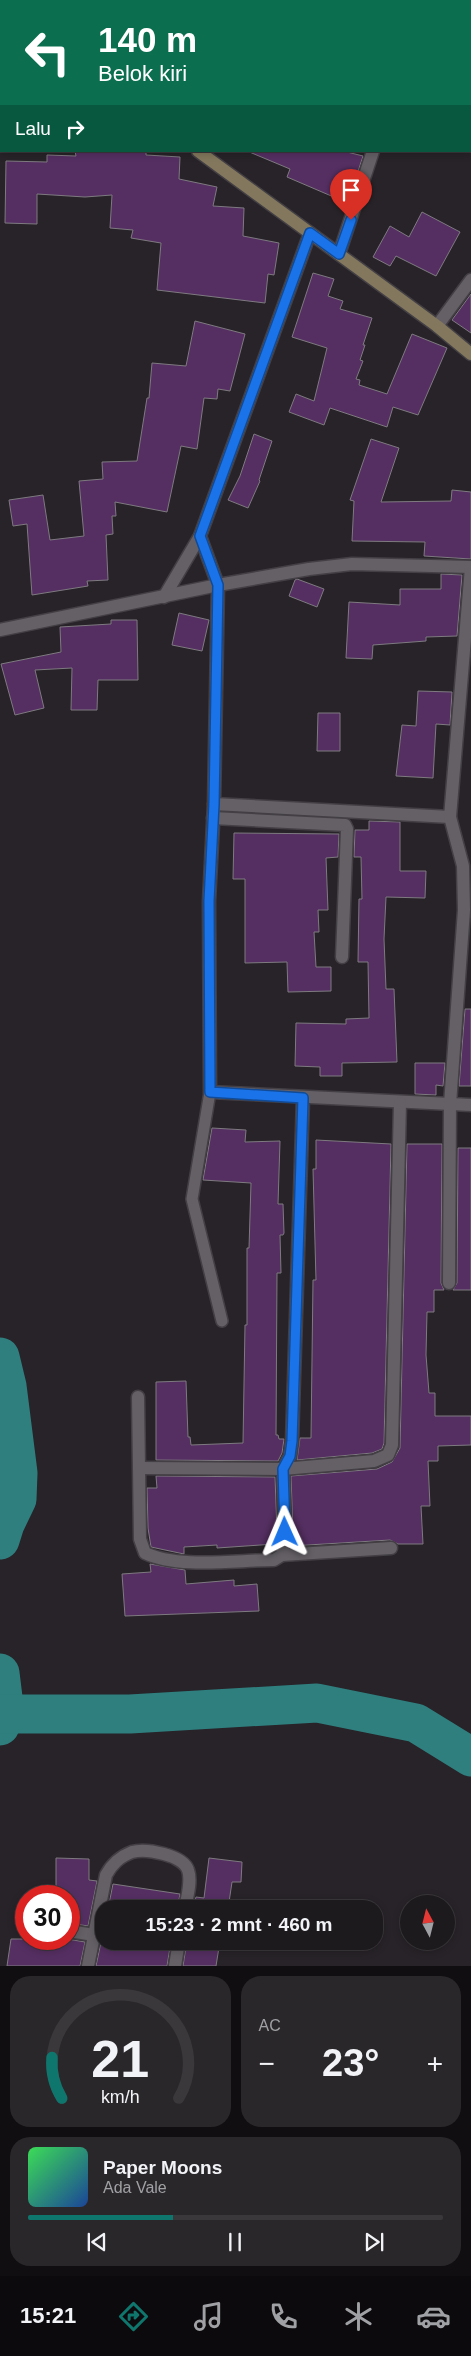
<!DOCTYPE html>
<html lang="id">
<meta charset="utf-8">
<style>
:root{--surface:#1d1a1e;--page:#2a272b;--text:#f1f3f6;--muted:#a0a1a4;--line:#3b383c;--accent:#0f766e}
body{margin:0;font-family:Helvetica,sans-serif;background:var(--page);color:var(--text);height:100vh;display:flex;flex-direction:column;font-size:19px;white-space:nowrap}
*{box-sizing:border-box;margin:0}
p{font-size:16px;color:var(--muted)}
.icon{flex:none;width:28px;height:28px;fill:none;stroke:currentColor;stroke-width:2;stroke-linecap:round;stroke-linejoin:round}
.map{position:relative;height:1966px;overflow:hidden}
.drawer{display:flex;flex-direction:column;gap:10px;padding:10px;background:#100e10;flex:1}
.drawer>*{flex:none}
.banner{position:absolute;left:0px;top:0px;width:471px;height:152px;box-shadow:0 2px 8px #0003,0 0 0 1px var(--line);background:#0b6e4f;color:#fff;overflow:hidden}
.needle{width:32px;rotate:353deg}
.controls{position:absolute;left:400px;top:1895px;display:grid;gap:10px}
.controls a{display:grid;place-items:center;width:55px;height:55px;border-radius:50%;background:var(--surface);box-shadow:0 2px 8px #0003,0 0 0 1px var(--line);font-size:25px}
.speed{position:absolute;left:15px;top:1885px;display:flex;gap:10px;font-size:25px;font-weight:700;text-align:center}
.speed>*{display:grid;place-content:center;width:65px;height:65px;border-radius:50%;background:var(--surface);box-shadow:0 2px 8px #0003,0 0 0 1px var(--line);line-height:1}
.speed .limit{border:8px solid #d22;background:#fff;color:#111}
.pin{position:absolute;display:grid;place-items:center;width:42px;height:42px;color:#fff;margin:-51px -21px;border-radius:50% 50% 50% 0;rotate:-45deg;box-shadow:0 0 5px #0007}
.pin .icon{rotate:45deg}
.me{position:absolute;width:55px;margin:-28px;rotate:359deg;stroke-linejoin:round;filter:drop-shadow(0 0 4px #0008)}
.turn{display:flex;align-items:center;gap:18px;height:105px;padding:0 15px;font-size:22px}
.turn .icon{width:65px;height:65px;stroke-width:2.5}
.turn b{display:block;font-size:35px;line-height:42px}
.then{display:flex;align-items:center;height:48px;padding:0 15px;background:#0003;gap:10px;font-size:19px}
.big{font-size:38px;font-weight:600;line-height:1.1}
.drawer .widget{flex:1;display:flex;flex-direction:column;justify-content:center;gap:8px;min-width:0;padding:0 18px;border-radius:20px;background:var(--page)}
.drawer .dial{align-items:center;gap:0}
.dial svg{height:130px;overflow:visible;fill:none;stroke:var(--line);stroke-width:7;stroke-linecap:round;text-anchor:middle}
.dial text{fill:var(--text);stroke:none}
.song{display:flex;align-items:center;gap:15px}
.cover{width:60px;height:60px;border-radius:8px;background:linear-gradient(135deg,hsl(130 70% 55%),hsl(220 70% 35%))}
.played{height:5px;border-radius:2px;background:linear-gradient(90deg,var(--accent) 35%,var(--line) 35%)}
.keys{display:flex;justify-content:space-around;direction:ltr}
.heat{display:flex;justify-content:space-between;align-items:center;font-size:28px;direction:ltr}
.drawer .tiles{flex:1;display:grid;gap:10px;grid-template-columns:1fr 1fr}
.widget:last-child{grid-column:span 2}
.trip{position:absolute;left:95px;top:1900px;width:288px;height:50px;border-radius:20px;background:var(--surface);box-shadow:0 2px 8px #0003,0 0 0 1px var(--line);font-weight:600;line-height:50px;text-align:center}
.dock{display:flex;height:80px;justify-content:space-around;align-items:center;background:#0c0a0c;color:var(--muted)}
.dock .icon{width:35px;height:35px}
.dock .on{color:var(--accent)}
.dock b{font-size:22px;color:var(--text)}
.map>svg:first-child{display:block}
.lines{fill:none;stroke-linecap:round;stroke-linejoin:round}
.river{stroke:#2f7f7f;stroke-width:39}
.building{fill:#552f62;stroke:#7e7a80}
.lane-casing{stroke:#433f44;stroke-width:14}
.street-casing{stroke:#433f44;stroke-width:15}
.secondary-casing{stroke:#433f44;stroke-width:15}
.lane{stroke:#646066;stroke-width:11}
.street{stroke:#646066;stroke-width:12}
.secondary{stroke:#83785d;stroke-width:12}
.route-casing{stroke:#114b97;stroke-width:12}
.route{stroke:#1a73e8;stroke-width:9}
</style>
<div class="map">
<svg width="471" height="1966" viewBox="0 0 471 1966">
<rect width="100%" height="100%" fill="#272328"/>
<g class="lines">
<g class="river">
<path d="M0,1357L7,1386L18,1473L17,1499L5,1524L0,1540"/>
<path d="M0,1673L5,1714L0,1726"/>
<path d="M5,1714H130L317,1703L416,1723L471,1757"/>
</g>
</g>
<g class="building">
<path d="M75,151H146V155L180,157L179,179L217,187L213,206L244,208L243,236L279,243L274,275L268,274L265,303L157,290L161,243L131,238L133,230L110,228L112,195L85,197L37,194V224L5,223L6,161L47,162V155L76,156Z"/>
<path d="M247,151H343L363,156L354,184L347,182L343,201L287,177L290,169Z"/>
<path d="M422,212L460,232L436,276L396,256L390,266L373,257L390,226L409,237Z"/>
<path d="M313,273L334,279L328,296L343,301L340,309L372,318L363,345H365L360,360L363,361L356,379L360,380L359,385L387,394L412,334L447,348L418,415L393,407L387,427L330,408L324,425L289,412L296,394L314,401L327,348L292,337Z"/>
<path d="M471,294V333L452,320Z"/>
<path d="M195,321L245,334L230,391L218,389L217,399L204,398L197,449L181,446L167,512L115,502L116,516H112L113,534L106,535L108,580L87,581L88,586L32,595L27,524L13,526L9,500L43,495L50,540L84,536L79,481L103,479L102,462L137,461L147,398H149L152,363L186,366Z"/>
<path d="M254,434L272,441L259,480L260,481L248,508L228,500L240,476Z"/>
<path d="M371,439L399,448L381,502L451,501L452,490L471,492V559L424,556L425,542L352,541L354,501L350,500Z"/>
<path d="M441,574L462,575L457,636L426,637V641L373,645L372,659L346,658L349,602L400,605V589H441Z"/>
<path d="M297,579L324,589L317,607L289,596L295,580Z"/>
<path d="M179,613L209,620L202,651L172,645Z"/>
<path d="M111,620H137L138,680H98L97,710H71L72,668L35,670L44,708L15,715L1,664L61,652L60,627L111,624Z"/>
<path d="M418,691L452,692L450,725L436,724L433,778L396,776L402,725L416,726Z"/>
<path d="M318,713H340V751H317Z"/>
<path d="M369,821L400,822V871H426L425,898L386,897L384,939L386,989H394L397,1062L342,1063V1076H320V1067L295,1066L296,1023L346,1024V1019L369,1018L368,962H358L359,899H362L361,857H354L355,830H369Z"/>
<path d="M234,833L339,834L338,857L326,858L328,910H318L319,932H314L316,967H331V991L288,992L287,962L245,963V879H233Z"/>
<path d="M465,1009H471V1086H459Z"/>
<path d="M415,1063H445L443,1086L436,1085V1095L415,1094Z"/>
<path d="M212,1128L246,1130L245,1142L280,1141L278,1204H283L284,1233L283,1235H280L281,1273H277L276,1435H278L279,1439H284L282,1453L278,1461L156,1460V1382L186,1381L188,1437H190L191,1445L243,1443L245,1325H247V1248H249L251,1183L203,1180Z"/>
<path d="M316,1140L391,1144L384,1443L382,1449L372,1453L297,1460L300,1438H311L313,1280H316L313,1169H316Z"/>
<path d="M407,1144H442L441,1283L444,1290H434V1312H427L426,1355L429,1393H435V1416H471V1445L438,1446V1461H428L430,1506H421L423,1544H398L390,1540L291,1546L293,1532L291,1476L377,1469L392,1462L400,1448Z"/>
<path d="M458,1148H471V1290H453L457,1283Z"/>
<path d="M156,1476L275,1477L277,1532L275,1544L217,1548V1545L184,1547V1554L151,1547L148,1528L147,1488H157Z"/>
<path d="M150,1564L185,1570L186,1584L234,1580V1586L257,1584L259,1611L125,1616L122,1574L151,1572Z"/>
<path d="M56,1858L89,1859V1880L97,1881L88,1926L69,1923V1896H56Z"/>
<path d="M209,1858L242,1862L241,1882H232L228,1909H193L196,1897L204,1898Z"/>
<path d="M113,1884L180,1894L177,1909H108Z"/>
<path d="M104,1928V1941H171L167,1966H96Z"/>
<path d="M11,1939H67L85,1942L80,1966H7Z"/>
<path d="M187,1941H220L216,1966H183Z"/>
</g>
<g class="lines">
<g class="lane-casing">
<path id="lane" d="M210,1092L192,1199L222,1321"/>
</g>
<g class="street-casing">
<g id="street">
<path d="M423,1V0"/>
<path d="M310,233L200,536L218,585L214,804L209,901L210,1092L471,1105"/>
<path d="M339,254L373,151"/>
<path d="M437,326L471,280"/>
<path d="M164,597L200,536"/>
<path d="M0,630L218,585L309,569L352,564L471,567"/>
<path d="M214,804L450,817"/>
<path d="M213,818L345,825L347,829L342,957"/>
<path d="M449,1283L450,1104L464,910L463,866L450,817L471,567"/>
<path d="M138,1397L140,1539L145,1553C178,1569 237,1560 274,1560L282,1555L285,1532L283,1469L290,1456L292,1441L303,1098"/>
<path d="M141,1468L283,1469L374,1461L388,1455L392,1445L400,1103"/>
<path d="M282,1555L391,1548"/>
<path d="M69,1931L94,1935"/>
<path d="M88,1966L106,1875C112,1864 119,1857 132,1852C146,1848 183,1855 188,1870C192,1881 187,1897 185,1909"/>
<path d="M175,1966L179,1941"/>
</g>
</g>
<g class="secondary-casing">
<g id="secondary">
<path d="M1,0L3,1"/>
<path d="M198,151L437,326L471,354"/>
</g>
</g>
<use href="#lane" class="lane"/>
<use href="#street" class="street"/>
<use href="#secondary" class="secondary"/>
</g>
<g class="lines">
<g class="route-casing">
<path id="route" d="M285,1532L283,1469L290,1456L292,1441L303,1098L210,1092L209,901L214,804L218,585L200,536L310,233L339,254L351,220"/>
</g>
<use href="#route" class="route"/>
</g>
</svg>
<div class="controls">
<a><svg class="needle" viewBox="-14 -14 28 28"><path d="M0-13l5 13h-10z" fill="#e53935"/><path d="M0 13l5-13h-10z" fill="#a0a1a4"/></svg></a>
</div>
<div class="speed"><div class="limit">30</div></div>
<div class="pin" style="left:351px;top:220px;background:#d93025"><svg class="icon" aria-label="arrive" viewBox="0 0 24 24"><path d="M6 21V4h12l-3 4 3 4H6"/></svg></div>
<svg class="me" style="left:285px;top:1532px" viewBox="-20 -20 40 40"><path d="M0-17L14 15 0 8-14 15z" fill="#1a73e8" stroke="#fff" stroke-width="4"/></svg>
<div class="trip">15:23 · 2 mnt · 460 m</div>
<div class="banner">
<div class="turn"><svg class="icon" aria-label="left" viewBox="0 0 24 24"><path d="M17 20v-9H6M10 6l-5 5 5 5"/></svg><div><b>140 m</b>Belok kiri</div></div>
<div class="then">Lalu<svg class="icon" aria-label="right" viewBox="0 0 24 24"><path d="M7 20v-9h11M14 6l5 5-5 5"/></svg></div>
</div>
</div>
<section class="drawer">
<div class="tiles">
<div class="widget dial"><svg viewBox="0 0 100 80">
<path d="M14 69A42 42 0 1 1 86 69"/>
<path d="M14 69A42 42 0 0 1 8 44" stroke="#0f766e"/>
<text x="50" y="56" font-size="32" font-weight="700">21</text>
<text x="50" y="72" font-size="11">km/h</text>
</svg></div>
<div class="widget"><p>AC</p>
<div class="heat"><a>−</a><b class="big">23°</b><a>+</a></div>
</div>
<div class="widget">
<div class="song"><i class="cover"></i><div><b>Paper Moons</b><p>Ada Vale</p></div></div>
<div class="played"></div>
<div class="keys"><svg class="icon" aria-label="previous" viewBox="0 0 24 24"><path d="M18 5L8 12l10 7zM5 5v14"/></svg><svg class="icon" aria-label="pause" viewBox="0 0 24 24"><path d="M8 5v14M16 5v14"/></svg><svg class="icon" aria-label="next" viewBox="0 0 24 24"><path d="M6 5l10 7-10 7zM19 5v14"/></svg></div>
</div>
</div>
</section>
<nav class="dock">
<b>15:21</b>
<svg class="icon on" aria-label="directions" viewBox="0 0 24 24"><path d="M12 3l9 9-9 9-9-9zM9 14v-3h6M13 9l2 2-2 2"/></svg>
<svg class="icon" aria-label="music" viewBox="0 0 24 24"><path d="M9 18V5l10-2v13"/><circle cx="6" cy="18" r="3"/><circle cx="16" cy="16" r="3"/></svg>
<svg class="icon" aria-label="phone" viewBox="0 0 24 24"><path d="M5 4h4l2 5-3 2q2 4 5 5l2-3 5 2v4C11 20 4 13 5 4z"/></svg>
<svg class="icon" aria-label="climate" viewBox="0 0 24 24"><path d="M12 3v18M4 7l16 10M4 17L20 7"/></svg>
<svg class="icon" aria-label="car" viewBox="0 0 24 24"><path d="M5 17H2v-5l4-1 3-4h7l3 4 3 1v5h-3M9 17h6M6 11h13"/><circle cx="7" cy="17" r="2"/><circle cx="17" cy="17" r="2"/></svg>
</nav>
